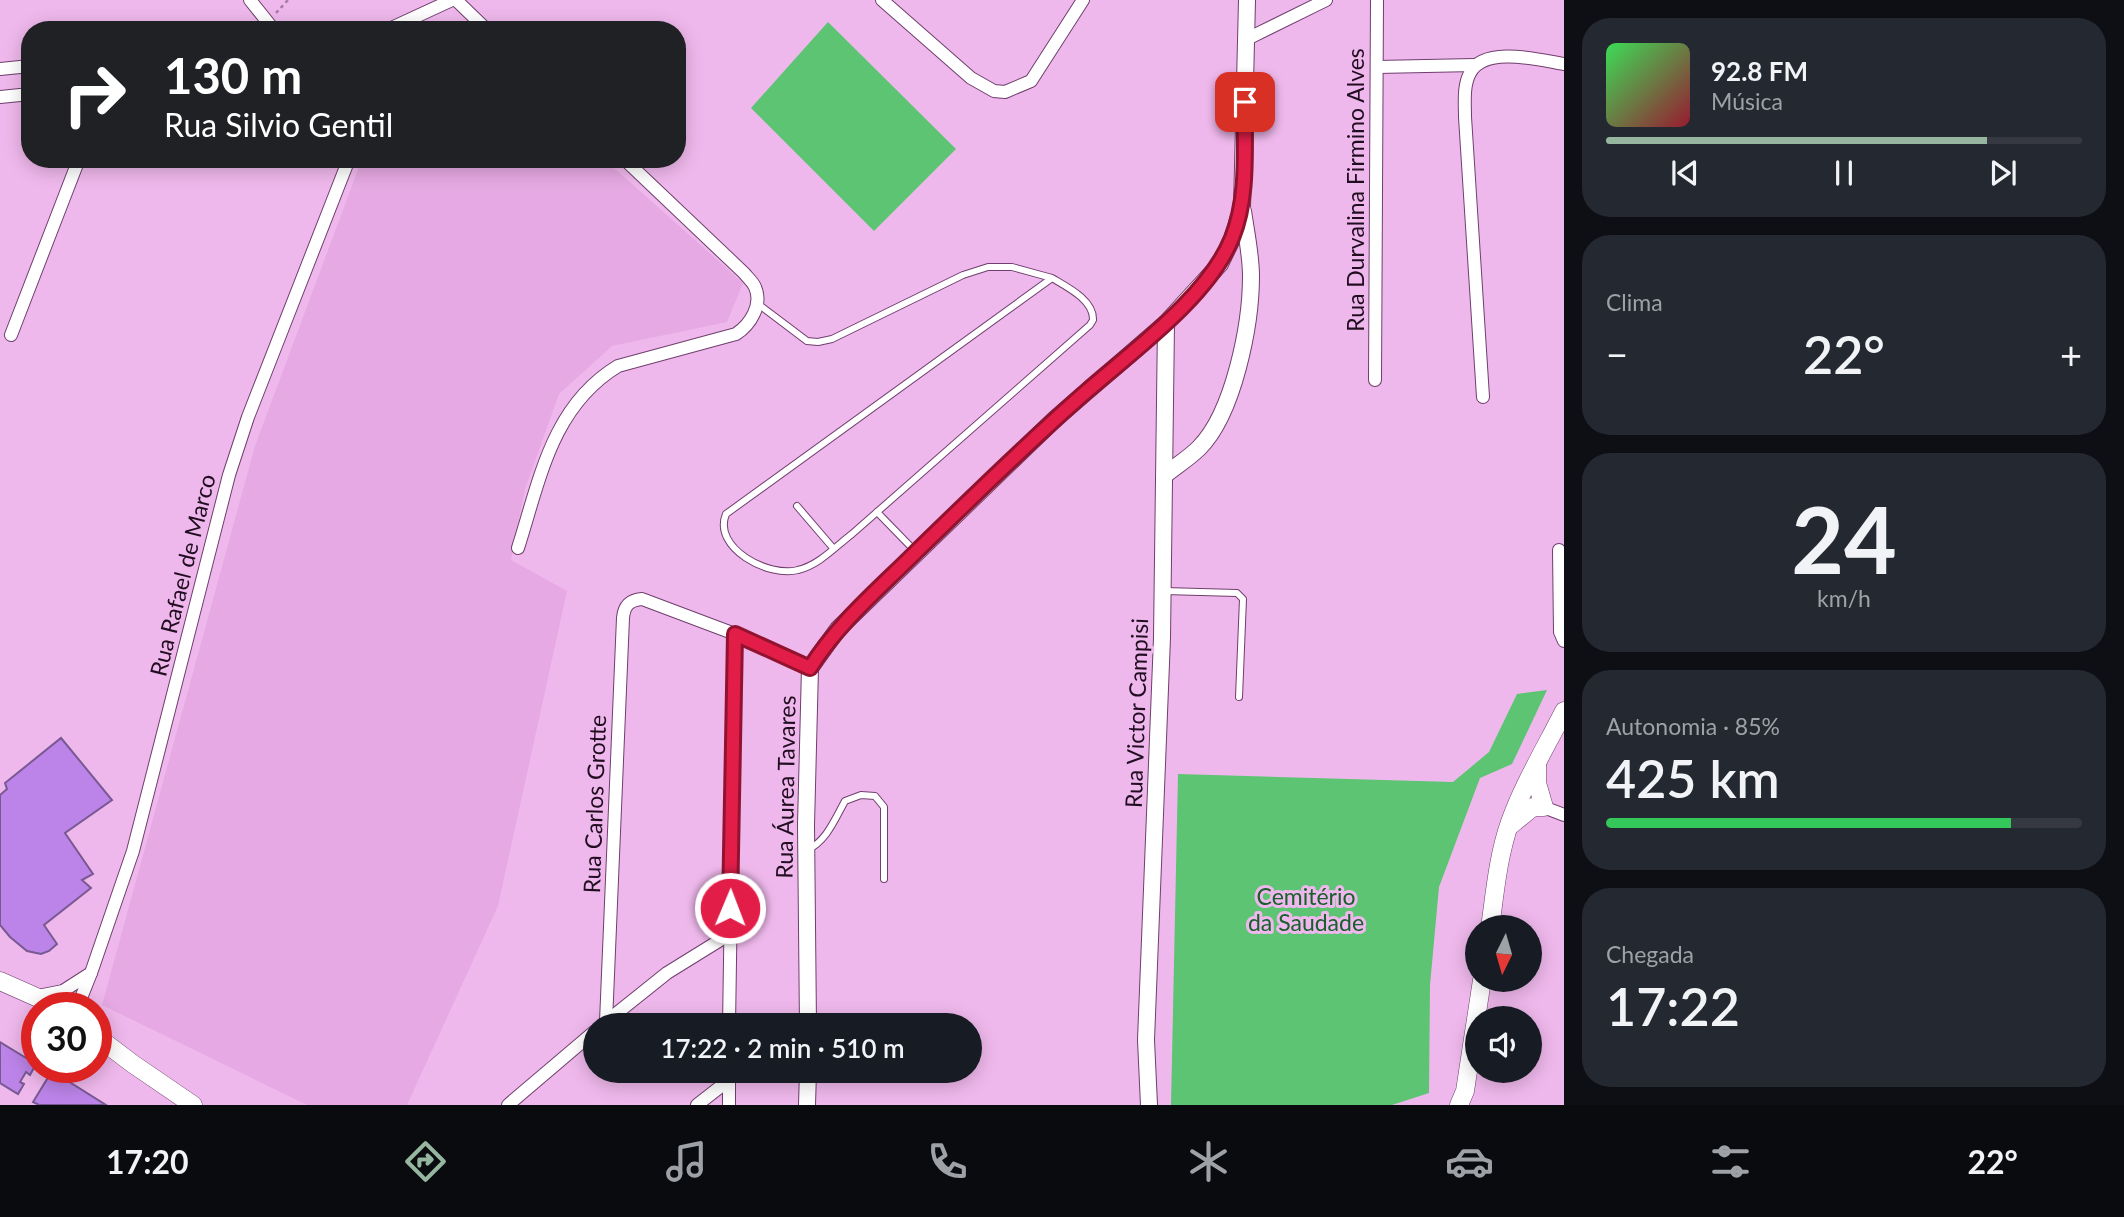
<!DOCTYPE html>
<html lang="pt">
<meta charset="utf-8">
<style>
:root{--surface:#171b24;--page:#242831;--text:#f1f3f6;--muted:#9ea1a6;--line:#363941;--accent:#96b6a0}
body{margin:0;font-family:Lato,sans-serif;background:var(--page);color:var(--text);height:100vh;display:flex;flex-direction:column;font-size:26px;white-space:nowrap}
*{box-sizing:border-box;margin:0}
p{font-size:23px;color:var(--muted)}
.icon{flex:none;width:38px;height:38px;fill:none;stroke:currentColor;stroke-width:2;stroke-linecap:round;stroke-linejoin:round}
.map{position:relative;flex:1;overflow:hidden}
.sheet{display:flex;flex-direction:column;gap:18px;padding:18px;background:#0d0f14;width:560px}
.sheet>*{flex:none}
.banner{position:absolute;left:21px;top:21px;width:665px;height:147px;border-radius:28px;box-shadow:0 4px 18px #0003;background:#202124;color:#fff;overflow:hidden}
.needle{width:46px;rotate:185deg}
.tools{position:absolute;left:1465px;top:915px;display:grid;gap:14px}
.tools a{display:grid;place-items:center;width:77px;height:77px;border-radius:50%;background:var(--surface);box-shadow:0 4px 18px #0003;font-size:35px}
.speed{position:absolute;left:21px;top:992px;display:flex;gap:14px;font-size:35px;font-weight:700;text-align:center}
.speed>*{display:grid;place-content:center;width:91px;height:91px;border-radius:50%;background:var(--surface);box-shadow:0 4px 18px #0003;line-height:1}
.speed .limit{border:10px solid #d22;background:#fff;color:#111}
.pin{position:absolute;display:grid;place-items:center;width:60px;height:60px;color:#fff;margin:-30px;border-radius:14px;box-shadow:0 4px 10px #0006}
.me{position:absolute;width:77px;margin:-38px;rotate:1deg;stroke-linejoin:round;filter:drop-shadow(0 0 5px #0008)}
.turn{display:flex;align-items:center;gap:24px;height:147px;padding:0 28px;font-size:32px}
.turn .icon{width:91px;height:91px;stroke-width:2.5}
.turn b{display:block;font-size:49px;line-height:60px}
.big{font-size:52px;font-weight:600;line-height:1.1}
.sheet .widget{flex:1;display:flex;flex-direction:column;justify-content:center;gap:10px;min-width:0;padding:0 24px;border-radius:28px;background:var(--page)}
.sheet .dial{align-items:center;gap:0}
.dial b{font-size:91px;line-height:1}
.song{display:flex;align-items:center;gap:21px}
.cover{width:84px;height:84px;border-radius:10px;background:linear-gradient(135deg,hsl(130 70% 55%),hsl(350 70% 35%))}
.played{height:7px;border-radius:4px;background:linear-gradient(90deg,var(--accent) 80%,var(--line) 80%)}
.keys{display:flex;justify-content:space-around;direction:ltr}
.heat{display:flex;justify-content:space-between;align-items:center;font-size:38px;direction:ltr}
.charge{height:10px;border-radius:5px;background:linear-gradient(90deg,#34c759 85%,var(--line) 0)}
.trip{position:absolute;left:583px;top:1013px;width:399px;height:70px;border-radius:35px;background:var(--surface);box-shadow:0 4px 18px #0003;font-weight:600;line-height:70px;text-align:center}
.dock{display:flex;height:112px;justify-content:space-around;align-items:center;background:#090b0e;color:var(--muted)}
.dock .icon{width:49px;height:49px}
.dock .active{color:var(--accent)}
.dock b{font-size:32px;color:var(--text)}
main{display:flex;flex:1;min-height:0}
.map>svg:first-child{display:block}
.built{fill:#e6a9e3}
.green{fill:#5cc472}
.building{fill:#bc84e9;stroke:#785992;stroke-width:2}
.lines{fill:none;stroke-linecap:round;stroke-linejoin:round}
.service-casing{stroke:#6f3f6d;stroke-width:8}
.minor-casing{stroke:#6f3f6d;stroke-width:14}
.tertiary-casing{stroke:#6f3f6d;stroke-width:18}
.secondary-casing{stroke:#6f3f6d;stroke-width:19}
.path{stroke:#a67ca4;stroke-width:2.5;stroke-dasharray:3.5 3.5;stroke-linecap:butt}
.service{stroke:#fff;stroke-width:6}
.minor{stroke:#fff;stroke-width:12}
.tertiary{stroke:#fff;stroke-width:16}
.secondary{stroke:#fff;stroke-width:18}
.route-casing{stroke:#92132f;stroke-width:18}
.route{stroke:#e11d48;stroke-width:12}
.labels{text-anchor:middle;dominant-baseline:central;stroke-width:6;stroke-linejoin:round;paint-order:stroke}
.street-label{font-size:23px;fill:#200d20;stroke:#efb8ec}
.park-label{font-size:23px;fill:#17602b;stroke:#efb8ec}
</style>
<main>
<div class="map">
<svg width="1564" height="1105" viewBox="0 0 1564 1105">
<rect width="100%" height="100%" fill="#efb8ec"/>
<path class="built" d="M362,159H604L743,283L727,322L612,346L559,394L525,489L511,560L567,591L498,906L407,1105H307L102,1005L255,446Z"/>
<g class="green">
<path d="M828,22L956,149L874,231L751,108Z"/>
<path d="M1547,690L1512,764L1480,778L1439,887L1430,985L1429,1093L1392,1105H1171L1178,774L1453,782L1489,752L1517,694Z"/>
</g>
<g class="building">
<path d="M61,738L112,800L65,833L93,874L82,880L91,888L44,925L57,944L49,951L41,954L27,951L10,937L0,925V795L7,789L5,783Z"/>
<path d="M0,1042L36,1064L30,1075L26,1072L20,1082L24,1084L18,1094L0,1083Z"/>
<path d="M52,1071L106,1105H39L33,1102Z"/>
</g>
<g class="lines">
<g class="service-casing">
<g id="service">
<path d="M758,304L807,341L818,342L832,339L963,275L988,267H1012L1052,278L726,514C712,548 769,578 798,570C819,565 835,547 852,534L1090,325L1093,320C1094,300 1067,287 1052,278"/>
<path d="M797,506L833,548"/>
<path d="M877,512L915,551"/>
<path d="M1164,591L1237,593L1243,599L1239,697"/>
<path d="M807,850C826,842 835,819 845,801L861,795L875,796L884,807V879"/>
</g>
</g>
<g class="minor-casing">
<g id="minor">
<path d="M250,0L274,30"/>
<path d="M456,0L487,30"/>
<path d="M882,0L971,78L994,91L1005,92L1031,81L1083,0"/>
<path d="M387,30L452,0"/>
<path d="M1247,39L1326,0"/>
<path d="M1377,67L1475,65"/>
<path d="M0,69L30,66"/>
<path d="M0,97L30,94"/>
<path d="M11,335L79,159"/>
<path d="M1375,380L1377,0"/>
<path d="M1483,397L1465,117C1465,103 1463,86 1470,73C1484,45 1540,60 1564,64"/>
<path d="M518,548C540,479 552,406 618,366L736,334C750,325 763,305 755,287C753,282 747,277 744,273L624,159"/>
<path d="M1559,550L1560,632L1564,641"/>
<path d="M1538,805L1564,815"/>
<path d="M38,996L63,991L91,973"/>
<path d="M77,1008L91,973L133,851L229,475L248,417L349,159"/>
<path d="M606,1022L623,618C624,606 629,600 642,599L735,634L810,668"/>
<path d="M602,1025L667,973L730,934"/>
<path d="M729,1026L735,634"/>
<path d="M508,1105L595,1031"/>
<path d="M697,1105L729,1080"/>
<path d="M729,1105V1071"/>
</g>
</g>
<g class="tertiary-casing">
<g id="tertiary">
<path d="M1165,475C1176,466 1189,458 1199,448C1234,413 1251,324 1251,276C1251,255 1246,232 1243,211"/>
<path d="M808,1026L806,825L810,668L838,629L1055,419L1166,323L1220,264L1232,239L1242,208L1247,0"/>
<path d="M807,1105L808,1071"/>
<path d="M1149,1105L1146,1040L1162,638L1166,323"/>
</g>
</g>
<g class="secondary-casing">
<g id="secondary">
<path d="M1511,825L1533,807H1544L1537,783V764"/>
<path d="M1490,928C1495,892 1498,856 1510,822C1524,783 1546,747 1564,711"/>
<path d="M0,981L61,1008"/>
<path d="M96,1036L133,1064L193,1105"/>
<path d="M1459,1105L1465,1091L1482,980"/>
</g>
</g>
<path class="path" d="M276,13L288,0"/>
<use href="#service" class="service"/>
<use href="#minor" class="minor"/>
<use href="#tertiary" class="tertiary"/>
<use href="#secondary" class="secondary"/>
</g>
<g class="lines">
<g class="route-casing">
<path id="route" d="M730,908L735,634L810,668C838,623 880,588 917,551C973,497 1028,442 1087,391C1134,350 1209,296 1232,238C1249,196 1244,147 1245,102"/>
</g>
<use href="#route" class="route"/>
</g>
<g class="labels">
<g class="street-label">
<text transform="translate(1355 190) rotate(-90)">Rua Durvalina Firmino Alves</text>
<text transform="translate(182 575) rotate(-76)">Rua Rafael de Marco</text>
<text transform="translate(1136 713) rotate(-88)">Rua Victor Campisi</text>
<text transform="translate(785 787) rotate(-89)">Rua Áurea Tavares</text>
<text transform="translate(594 804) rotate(-88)">Rua Carlos Grotte</text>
</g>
<g class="park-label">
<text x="1306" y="896">Cemitério<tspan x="1306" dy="26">da Saudade</tspan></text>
</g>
</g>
</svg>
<div class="tools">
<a><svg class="needle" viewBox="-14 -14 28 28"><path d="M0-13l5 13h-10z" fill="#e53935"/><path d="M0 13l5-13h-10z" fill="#9ea1a6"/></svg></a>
<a><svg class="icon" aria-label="sound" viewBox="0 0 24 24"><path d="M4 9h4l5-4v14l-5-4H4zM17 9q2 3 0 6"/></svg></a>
</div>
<div class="speed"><div class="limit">30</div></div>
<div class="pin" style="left:1245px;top:102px;background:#d93025"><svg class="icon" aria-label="arrive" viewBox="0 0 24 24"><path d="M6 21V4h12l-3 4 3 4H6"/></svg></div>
<svg class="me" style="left:730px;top:908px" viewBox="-20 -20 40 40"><circle r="17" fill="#e11d48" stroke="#fff" stroke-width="3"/><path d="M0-11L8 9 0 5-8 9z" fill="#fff"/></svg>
<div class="trip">17:22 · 2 min · 510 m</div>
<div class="banner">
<div class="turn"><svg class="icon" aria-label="right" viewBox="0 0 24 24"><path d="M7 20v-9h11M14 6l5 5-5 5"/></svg><div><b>130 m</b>Rua Silvio Gentil</div></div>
</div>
</div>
<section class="sheet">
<div class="widget">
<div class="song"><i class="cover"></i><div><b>92.8 FM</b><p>Música</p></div></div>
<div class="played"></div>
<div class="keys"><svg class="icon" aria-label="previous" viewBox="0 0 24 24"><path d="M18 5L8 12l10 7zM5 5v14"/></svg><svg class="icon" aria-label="pause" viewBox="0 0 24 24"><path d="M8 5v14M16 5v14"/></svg><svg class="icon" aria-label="next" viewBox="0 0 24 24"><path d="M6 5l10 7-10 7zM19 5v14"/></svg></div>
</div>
<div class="widget"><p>Clima</p>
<div class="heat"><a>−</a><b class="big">22°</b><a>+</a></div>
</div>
<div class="widget dial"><b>24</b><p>km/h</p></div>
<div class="widget"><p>Autonomia · 85%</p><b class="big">425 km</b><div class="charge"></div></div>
<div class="widget"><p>Chegada</p><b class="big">17:22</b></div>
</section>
</main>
<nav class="dock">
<b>17:20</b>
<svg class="icon active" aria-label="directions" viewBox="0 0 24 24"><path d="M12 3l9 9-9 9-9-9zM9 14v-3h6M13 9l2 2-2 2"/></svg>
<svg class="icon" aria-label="music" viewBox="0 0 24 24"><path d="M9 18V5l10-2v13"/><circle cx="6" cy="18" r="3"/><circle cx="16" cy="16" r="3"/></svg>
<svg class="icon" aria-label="phone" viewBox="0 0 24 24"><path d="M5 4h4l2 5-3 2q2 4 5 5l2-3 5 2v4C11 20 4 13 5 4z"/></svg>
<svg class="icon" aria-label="climate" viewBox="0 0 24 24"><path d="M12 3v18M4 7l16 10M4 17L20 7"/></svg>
<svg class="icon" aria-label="car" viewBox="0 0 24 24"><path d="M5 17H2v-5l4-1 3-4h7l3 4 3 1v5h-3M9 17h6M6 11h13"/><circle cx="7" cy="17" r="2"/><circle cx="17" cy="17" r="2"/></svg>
<svg class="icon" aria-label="filters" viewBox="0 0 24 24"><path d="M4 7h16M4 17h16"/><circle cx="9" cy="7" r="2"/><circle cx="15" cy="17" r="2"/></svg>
<b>22°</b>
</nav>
